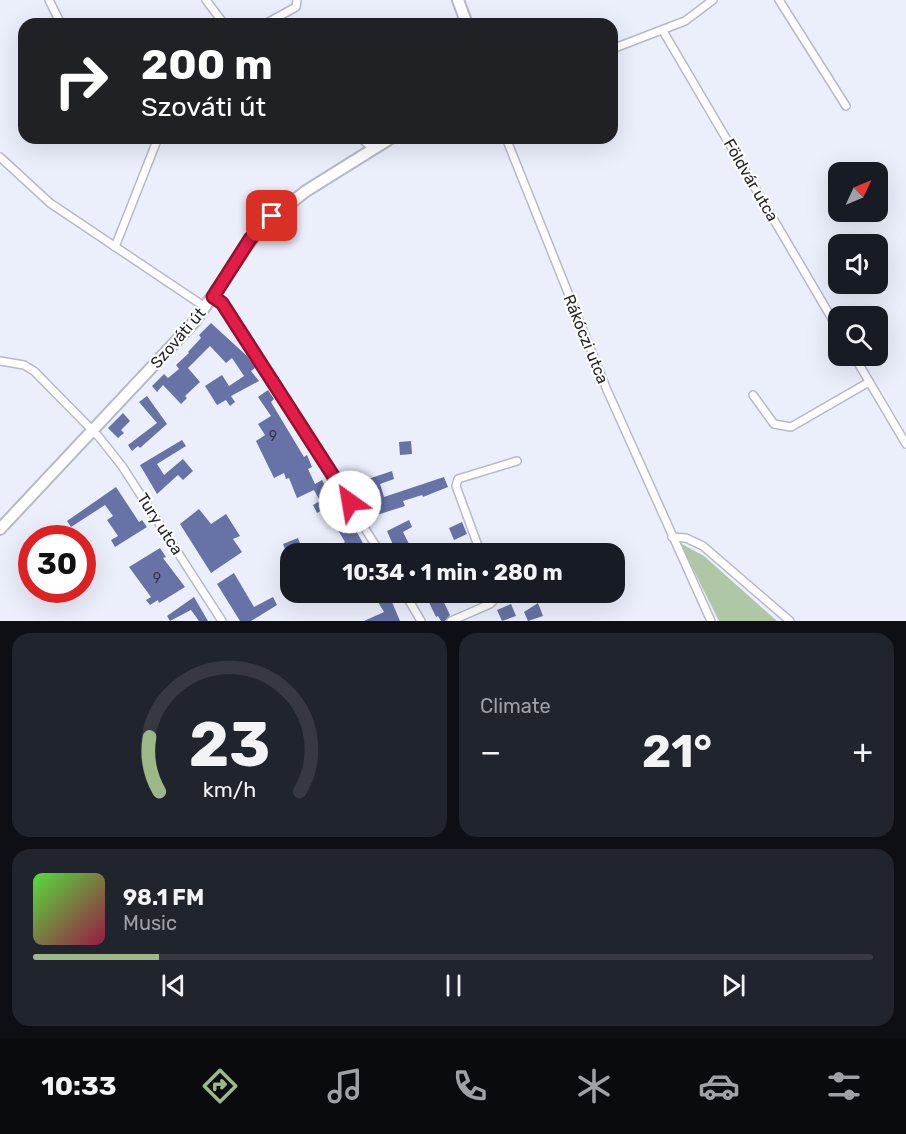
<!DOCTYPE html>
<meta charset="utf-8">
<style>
:root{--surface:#171b24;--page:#20242c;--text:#f1f3f6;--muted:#9ea1a6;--line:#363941;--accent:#9cb887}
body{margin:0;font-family:Rubik,sans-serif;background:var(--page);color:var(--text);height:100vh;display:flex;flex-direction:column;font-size:22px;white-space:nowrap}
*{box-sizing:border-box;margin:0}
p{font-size:20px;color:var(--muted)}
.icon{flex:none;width:33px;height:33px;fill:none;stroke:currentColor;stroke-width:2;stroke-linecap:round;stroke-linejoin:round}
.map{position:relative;height:621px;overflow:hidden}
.sheet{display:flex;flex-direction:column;gap:12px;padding:12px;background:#0d0f14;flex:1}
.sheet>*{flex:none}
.hud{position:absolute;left:18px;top:18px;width:600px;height:126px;border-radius:18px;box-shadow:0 6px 24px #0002;background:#202124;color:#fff;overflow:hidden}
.needle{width:39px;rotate:46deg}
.controls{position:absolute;left:828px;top:162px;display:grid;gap:12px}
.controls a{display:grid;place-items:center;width:60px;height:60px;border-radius:12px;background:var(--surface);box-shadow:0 6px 24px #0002;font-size:30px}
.speed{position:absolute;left:18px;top:525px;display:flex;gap:12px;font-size:30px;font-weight:700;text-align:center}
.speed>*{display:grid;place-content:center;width:78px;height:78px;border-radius:50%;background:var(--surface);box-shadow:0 6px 24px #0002;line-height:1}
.speed .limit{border:9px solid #d22;background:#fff;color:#111}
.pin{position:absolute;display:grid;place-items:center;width:51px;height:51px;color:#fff;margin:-26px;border-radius:12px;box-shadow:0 3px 9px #0006}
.me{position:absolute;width:66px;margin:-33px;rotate:328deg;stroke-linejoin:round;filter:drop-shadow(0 0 4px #0008)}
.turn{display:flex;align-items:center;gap:21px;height:126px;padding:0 24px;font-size:27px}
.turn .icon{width:78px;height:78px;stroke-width:2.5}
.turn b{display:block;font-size:42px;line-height:51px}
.big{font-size:45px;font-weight:700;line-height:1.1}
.sheet .tile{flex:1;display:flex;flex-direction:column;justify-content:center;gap:9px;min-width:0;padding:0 21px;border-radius:18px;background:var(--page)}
.sheet .dial{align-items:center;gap:0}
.dial svg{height:156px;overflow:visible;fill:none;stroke:var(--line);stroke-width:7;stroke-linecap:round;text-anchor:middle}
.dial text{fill:var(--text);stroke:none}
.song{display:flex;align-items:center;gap:18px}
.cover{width:72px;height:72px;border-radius:9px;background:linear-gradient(135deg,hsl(110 70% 55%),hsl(340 70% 35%))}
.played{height:6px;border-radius:3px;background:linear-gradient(90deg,var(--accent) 15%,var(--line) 15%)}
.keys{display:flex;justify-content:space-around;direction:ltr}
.heat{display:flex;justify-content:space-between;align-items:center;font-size:33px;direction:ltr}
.sheet .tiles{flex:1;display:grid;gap:12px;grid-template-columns:1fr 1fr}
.tile:last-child{grid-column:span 2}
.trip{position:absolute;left:280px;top:543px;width:345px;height:60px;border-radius:18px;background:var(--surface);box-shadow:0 6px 24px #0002;font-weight:700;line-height:60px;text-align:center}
.menu{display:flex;height:96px;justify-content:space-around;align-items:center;background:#090b0e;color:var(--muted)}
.menu .icon{width:42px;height:42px}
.menu .selected{color:var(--accent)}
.menu b{font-size:27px;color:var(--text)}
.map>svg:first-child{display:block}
.green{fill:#b0c7a6}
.building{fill:#6772a6}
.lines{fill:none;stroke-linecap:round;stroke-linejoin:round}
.minor-casing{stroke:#b6b9c6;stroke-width:10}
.secondary-casing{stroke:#b6b9c6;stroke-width:14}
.minor{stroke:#fff;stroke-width:7}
.secondary{stroke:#fff;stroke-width:10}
.route-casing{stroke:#92132f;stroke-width:15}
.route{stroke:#e11d48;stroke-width:10}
.labels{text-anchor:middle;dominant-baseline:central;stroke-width:4.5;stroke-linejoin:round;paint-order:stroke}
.number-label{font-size:14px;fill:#353849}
.street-label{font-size:16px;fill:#24252a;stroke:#fff}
</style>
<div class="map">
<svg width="906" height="621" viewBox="0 0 906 621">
<rect width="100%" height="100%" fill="#ebeffc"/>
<path class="green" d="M680,543L704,556L777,621H719Z"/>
<g class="building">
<path d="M211,323L247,356L255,368L251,371L259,381L231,396L235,402L230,406L226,400L217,405L205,386L222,375L229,386L244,376L232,358L226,363L210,346L188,368L200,382L185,396L187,398L181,404L163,385L157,392L152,386L164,374L168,378L179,369L176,365L189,353L188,352L201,338L199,335Z"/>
<path d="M268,390L274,399L271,402L304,457L307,455L312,467L308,469L315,484L322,480L335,503L317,513L313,505L320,501L314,490L297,498L289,478L286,479L284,473L274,478L256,441L265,435L258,424L271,416L258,397Z"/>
<path d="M147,396L167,424L140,448L138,446L132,451L128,445L157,423L139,402Z"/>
<path d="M123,413L130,421L121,430L124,433L118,438L108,428Z"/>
<path d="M182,440L186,446L157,464L164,475L183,459L193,471L183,480L178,475L157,494L140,465Z"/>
<path d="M411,441L412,454L400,455L399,442Z"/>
<path d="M392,471L394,479L380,484L384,497L444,477L448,487L423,497L422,495L403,501L405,506L377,515L369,493L363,495L359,482Z"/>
<path d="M116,487L139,522L142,520L147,527L115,547L111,540L118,536L107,520L113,516L105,505L71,527L67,521Z"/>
<path d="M199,509L211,524L226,514L240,536L233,539L242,552L211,573L180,524Z"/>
<path d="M348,517L355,529L369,554H355L351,546L345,549L342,544L345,542L335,525Z"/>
<path d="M409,520L412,527L403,532L414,554H397L387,531Z"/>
<path d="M462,522L467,534L454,540L449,528Z"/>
<path d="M298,538L301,546L286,552L283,544Z"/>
<path d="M160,548L166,557L163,558L185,587L159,603L158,600L150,605L146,600L151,597L129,567Z"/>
<path d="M234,573L254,607L273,597L277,605L251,621H240L217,584Z"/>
<path d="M382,592H393L396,599L392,602L400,621H364L384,612L375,597Z"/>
<path d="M424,592H439L450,615L445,621H441L438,616L436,617Z"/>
<path d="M194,597L208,621H199L191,610L170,621L167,616Z"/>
<path d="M538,603L543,616L528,621L524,612Z"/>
<path d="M511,604L516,616L502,621L497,610Z"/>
</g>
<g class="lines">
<g class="minor-casing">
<g id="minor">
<path d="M49,0L61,24"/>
<path d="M206,0L224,24"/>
<path d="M779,0L846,106"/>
<path d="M265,24L296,7L297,0"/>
<path d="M663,31L838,329"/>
<path d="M612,49L685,21L713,0"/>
<path d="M361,138L372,148"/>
<path d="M506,138L607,390L711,621"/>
<path d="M0,157L50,203L205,307"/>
<path d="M115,247L158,138"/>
<path d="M213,297L222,303L381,554"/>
<path d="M854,356L906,444"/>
<path d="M0,361L24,365L34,371L99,437L122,466L222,621"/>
<path d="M753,395L774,424L791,427L869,382"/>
<path d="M672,537L686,538L703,546L790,621"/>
<path d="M481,554L456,486L458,479L517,461"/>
<path d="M404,592L421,621"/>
<path d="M451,621L490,604L494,600L495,592"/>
</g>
</g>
<g class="secondary-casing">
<g id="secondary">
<path d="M458,0L467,24"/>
<path d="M0,529L195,321L261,226L306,191L391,138"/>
</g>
</g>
<use href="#minor" class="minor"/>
<use href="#secondary" class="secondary"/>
</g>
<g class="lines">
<g class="route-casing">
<path id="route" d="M272,216L250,239L213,297L222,303L350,502"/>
</g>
<use href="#route" class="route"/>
</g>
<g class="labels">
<g class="number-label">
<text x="273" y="436">9</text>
<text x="157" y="578">9</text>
</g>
<g class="street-label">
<text transform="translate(751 180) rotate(60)">Földvár utca</text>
<text transform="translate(178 338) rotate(-49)">Szováti út</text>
<text transform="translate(586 339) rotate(68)">Rákóczi utca</text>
<text transform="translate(160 524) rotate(57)">Tury utca</text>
</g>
</g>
</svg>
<div class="controls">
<a><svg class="needle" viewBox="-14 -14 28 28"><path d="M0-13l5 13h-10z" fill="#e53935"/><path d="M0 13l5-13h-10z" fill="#9ea1a6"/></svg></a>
<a><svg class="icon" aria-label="sound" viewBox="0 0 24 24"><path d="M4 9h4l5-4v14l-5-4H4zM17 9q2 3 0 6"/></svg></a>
<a><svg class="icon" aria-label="search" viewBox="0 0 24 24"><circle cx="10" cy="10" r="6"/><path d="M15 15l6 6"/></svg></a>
</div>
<div class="speed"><div class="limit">30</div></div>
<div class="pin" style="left:272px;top:216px;background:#d93025"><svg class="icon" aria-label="arrive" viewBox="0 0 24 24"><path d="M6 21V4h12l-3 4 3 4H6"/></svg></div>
<svg class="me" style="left:350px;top:502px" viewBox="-20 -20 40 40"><circle r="19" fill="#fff"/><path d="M0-13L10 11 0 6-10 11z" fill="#e11d48"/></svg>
<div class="trip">10:34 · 1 min · 280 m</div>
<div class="hud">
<div class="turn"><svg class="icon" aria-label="right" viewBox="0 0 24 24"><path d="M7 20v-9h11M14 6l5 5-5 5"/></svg><div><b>200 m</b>Szováti út</div></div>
</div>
</div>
<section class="sheet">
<div class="tiles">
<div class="tile dial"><svg viewBox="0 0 100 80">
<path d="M14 69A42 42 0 1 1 86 69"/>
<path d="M14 69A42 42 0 0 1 9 41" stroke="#9cb887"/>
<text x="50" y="56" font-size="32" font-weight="700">23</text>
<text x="50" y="72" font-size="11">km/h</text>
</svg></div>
<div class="tile"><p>Climate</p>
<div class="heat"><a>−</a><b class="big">21°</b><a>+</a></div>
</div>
<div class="tile">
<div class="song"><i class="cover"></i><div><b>98.1 FM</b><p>Music</p></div></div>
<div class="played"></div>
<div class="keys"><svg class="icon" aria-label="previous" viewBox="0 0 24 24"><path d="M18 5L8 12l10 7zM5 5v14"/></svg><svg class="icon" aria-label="pause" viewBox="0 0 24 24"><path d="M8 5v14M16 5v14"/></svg><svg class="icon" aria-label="next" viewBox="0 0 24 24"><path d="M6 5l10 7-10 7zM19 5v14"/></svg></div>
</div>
</div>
</section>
<nav class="menu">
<b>10:33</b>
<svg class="icon selected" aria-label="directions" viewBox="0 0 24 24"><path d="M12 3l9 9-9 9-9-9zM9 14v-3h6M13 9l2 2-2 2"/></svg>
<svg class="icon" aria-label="music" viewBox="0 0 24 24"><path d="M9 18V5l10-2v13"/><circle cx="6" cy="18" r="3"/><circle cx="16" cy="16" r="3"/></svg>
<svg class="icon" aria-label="phone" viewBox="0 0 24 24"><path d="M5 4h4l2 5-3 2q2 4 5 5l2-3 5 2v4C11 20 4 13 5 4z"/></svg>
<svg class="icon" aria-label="climate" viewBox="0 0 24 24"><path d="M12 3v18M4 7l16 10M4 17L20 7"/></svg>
<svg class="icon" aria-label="car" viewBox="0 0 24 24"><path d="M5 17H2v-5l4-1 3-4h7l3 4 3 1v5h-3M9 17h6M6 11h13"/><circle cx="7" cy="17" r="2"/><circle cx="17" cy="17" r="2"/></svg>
<svg class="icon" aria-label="filters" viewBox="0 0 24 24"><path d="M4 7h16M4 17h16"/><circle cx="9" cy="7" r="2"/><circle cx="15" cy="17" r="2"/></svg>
</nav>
